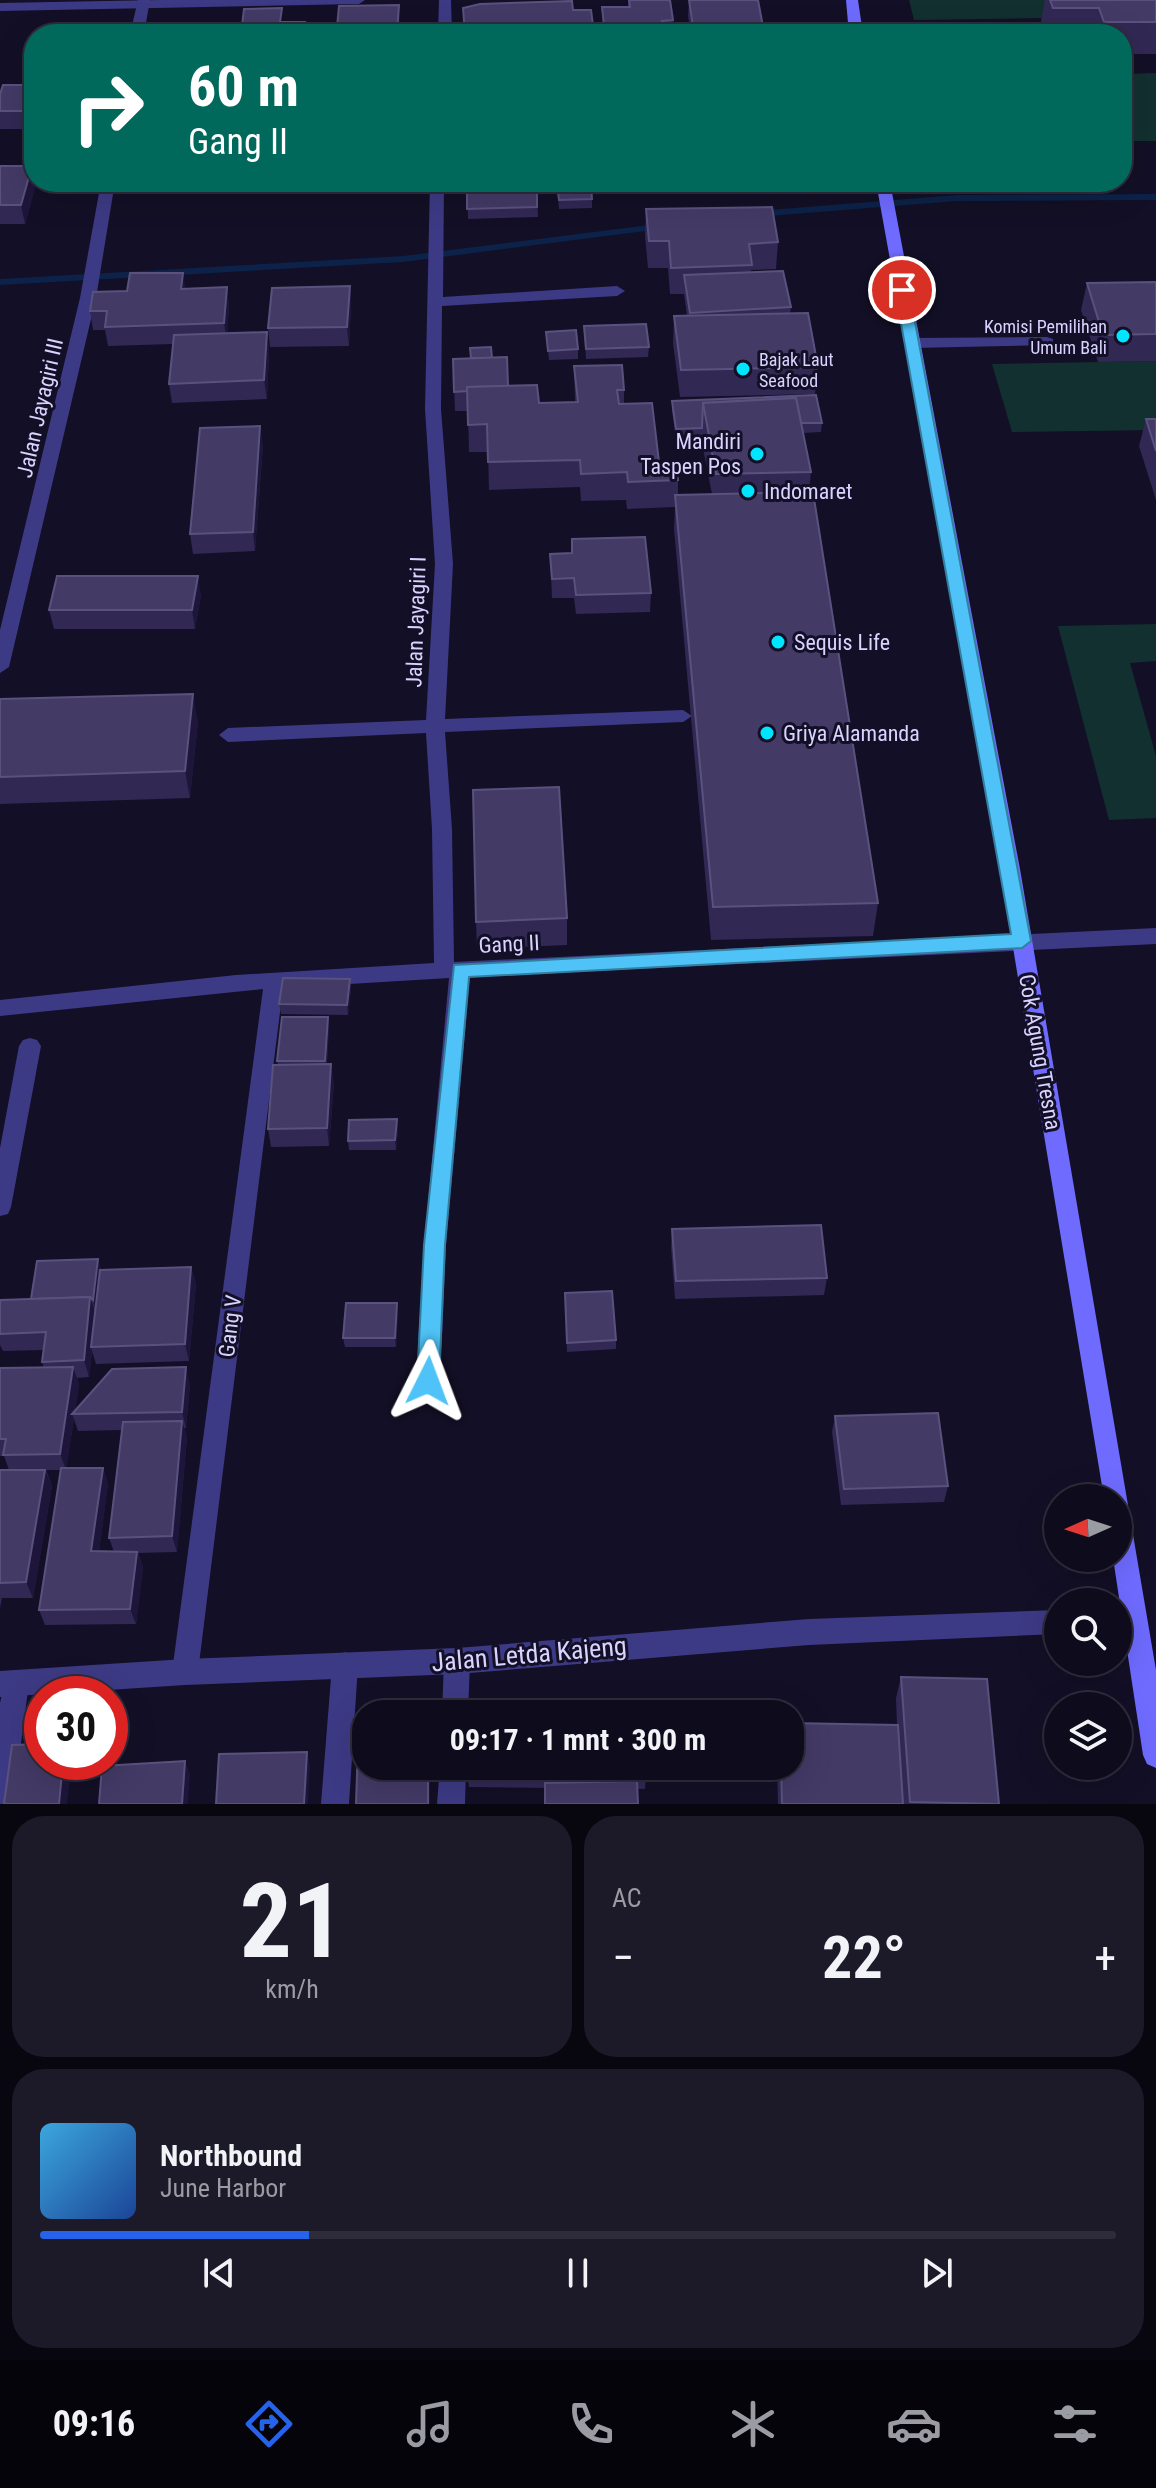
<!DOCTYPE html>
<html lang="id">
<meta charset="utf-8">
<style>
:root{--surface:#0e0b1c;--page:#1c1929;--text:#f1f3f6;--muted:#9b9ba3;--line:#2e2b3b;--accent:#2563eb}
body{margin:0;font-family:"Roboto Condensed",sans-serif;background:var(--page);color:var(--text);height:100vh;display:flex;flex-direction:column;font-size:30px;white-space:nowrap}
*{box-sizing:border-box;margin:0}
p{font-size:26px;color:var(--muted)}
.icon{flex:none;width:44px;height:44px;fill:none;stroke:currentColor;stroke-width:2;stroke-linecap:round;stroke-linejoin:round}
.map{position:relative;height:1804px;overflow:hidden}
.side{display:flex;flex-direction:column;gap:12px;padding:12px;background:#08060f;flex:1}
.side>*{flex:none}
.banner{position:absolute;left:24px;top:24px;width:1108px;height:168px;border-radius:32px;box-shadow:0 8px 32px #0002,0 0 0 2px var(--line);background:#00695c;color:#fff;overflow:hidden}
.needle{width:52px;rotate:267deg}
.tools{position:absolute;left:1044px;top:1484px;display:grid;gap:16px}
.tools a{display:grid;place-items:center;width:88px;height:88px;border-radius:50%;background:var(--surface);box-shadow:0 8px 32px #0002,0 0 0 2px var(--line);font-size:40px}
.speed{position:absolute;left:24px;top:1676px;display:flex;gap:16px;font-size:40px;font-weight:700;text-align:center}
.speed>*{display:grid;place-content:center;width:104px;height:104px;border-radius:50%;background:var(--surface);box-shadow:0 8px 32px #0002,0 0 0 2px var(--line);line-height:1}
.speed .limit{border:12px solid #d22;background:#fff;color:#111}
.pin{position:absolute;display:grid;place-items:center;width:68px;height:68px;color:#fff;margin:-34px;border:4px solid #fff;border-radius:50%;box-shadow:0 2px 8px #0007}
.me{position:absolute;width:88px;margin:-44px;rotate:3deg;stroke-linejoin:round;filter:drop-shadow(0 0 6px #0008)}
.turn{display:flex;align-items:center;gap:28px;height:168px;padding:0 32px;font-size:36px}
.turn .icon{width:104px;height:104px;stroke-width:2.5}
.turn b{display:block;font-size:56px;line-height:68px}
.big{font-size:60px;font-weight:700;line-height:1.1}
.side .tile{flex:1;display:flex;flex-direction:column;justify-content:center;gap:12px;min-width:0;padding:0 28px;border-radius:32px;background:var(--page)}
.side .dial{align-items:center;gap:0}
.dial b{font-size:104px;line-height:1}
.song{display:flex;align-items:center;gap:24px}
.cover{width:96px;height:96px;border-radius:12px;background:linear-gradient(135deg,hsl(200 70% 55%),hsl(220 70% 35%))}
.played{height:8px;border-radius:4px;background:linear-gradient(90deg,var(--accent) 25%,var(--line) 25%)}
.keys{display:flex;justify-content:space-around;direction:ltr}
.heat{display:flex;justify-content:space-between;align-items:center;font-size:44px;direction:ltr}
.side .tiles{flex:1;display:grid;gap:12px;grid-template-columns:1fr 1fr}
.tile:last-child{grid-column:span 2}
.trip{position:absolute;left:352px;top:1700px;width:452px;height:80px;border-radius:32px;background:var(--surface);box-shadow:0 8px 32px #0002,0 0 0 2px var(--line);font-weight:700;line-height:80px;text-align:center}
.dock{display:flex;height:128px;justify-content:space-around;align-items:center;background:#06040b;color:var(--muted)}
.dock .icon{width:56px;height:56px}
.dock .current{color:var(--accent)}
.dock b{font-size:36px;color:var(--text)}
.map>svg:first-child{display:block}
.green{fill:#12302f}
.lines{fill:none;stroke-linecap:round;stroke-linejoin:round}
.stream{fill:#0c2248;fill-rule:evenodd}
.service{fill:#3d3a85;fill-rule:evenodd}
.minor{fill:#3d3a85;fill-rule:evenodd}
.tertiary{fill:#3d3a85;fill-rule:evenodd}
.secondary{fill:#6f6bff;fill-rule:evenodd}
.wall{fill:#312854;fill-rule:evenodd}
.shaded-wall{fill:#1d163a}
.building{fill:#433a66;stroke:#5a527e;stroke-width:2}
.route{fill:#4fc3f7;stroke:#337fa1;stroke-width:2}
.poi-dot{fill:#00e5ff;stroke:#130f26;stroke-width:3}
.labels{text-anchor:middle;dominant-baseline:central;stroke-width:6;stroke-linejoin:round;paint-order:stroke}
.far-poi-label{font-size:18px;fill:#d9d4ff;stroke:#130f26;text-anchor:end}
.street-label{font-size:22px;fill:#d9d4ff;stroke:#130f26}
.poi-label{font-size:22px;fill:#d9d4ff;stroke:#130f26;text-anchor:start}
.near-street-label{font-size:26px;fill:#d9d4ff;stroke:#130f26}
</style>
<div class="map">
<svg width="1156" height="1804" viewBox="0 0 1156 1804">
<rect width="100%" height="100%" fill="#130f26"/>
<g class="green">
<path d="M909,0H1111L1117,17L914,20Z"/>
<path d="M1156,73V141H1122V74Z"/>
<path d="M1156,361V430L1012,432L992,364Z"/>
<path d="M1156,624V661L1130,663L1156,756V818L1109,820L1058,626Z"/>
</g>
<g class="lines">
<g class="stream">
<path d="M1156,194V200L957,201L757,217L752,214L757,211L957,195Z"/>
<path d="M665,223L670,226L669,228L403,262L0,285V279L403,256Z"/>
</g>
<path class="service" d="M1047,337L1053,339V345L912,348L904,343L912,338Z"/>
<g class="minor">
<path d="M138,0H150L144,34H130Z"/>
<path d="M439,0H451L452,34H438Z"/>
<path d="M101,182H115L96,298L9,667L0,673V630L80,298Z"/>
<path d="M430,182H444L443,297L617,286L625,291L617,296L442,306L441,409L453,564L445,719L683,710L692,716L683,722L445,732L452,829L454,962L1156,928V944L470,977L446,1245L440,1381L436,1389L428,1392L420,1389L416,1381L424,1245L449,978L283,988L198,1672L194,1681L185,1685L176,1681L172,1672L263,989L0,1016V1000L236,975L434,963L432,829L426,733L228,742L219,735L228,728L426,720L435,564L425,409Z"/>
<path d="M30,1038L37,1040L41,1046L11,1207L8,1214L0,1216V1148L19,1046L23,1040Z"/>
<path d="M457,1648L466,1652L470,1661L468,1714H442L444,1661L448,1652Z"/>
<path d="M345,1652L354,1656L358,1665L349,1804H321L332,1665L336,1656Z"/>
<path d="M16,1670L25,1674L29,1683L14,1796L10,1804H0V1703L7,1674Z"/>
<path d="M440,1766H466L465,1804H437Z"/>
</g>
<g class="tertiary">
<path d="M160,0H365L359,4L0,11V3Z"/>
<path d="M1058,1610V1634L809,1645L457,1674L185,1685L0,1697V1671L185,1659L457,1648L809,1619Z"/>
</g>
<g class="secondary">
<path d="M846,0H858L863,34H849Z"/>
<path d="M876,182H890L1020,869L1156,1670V1768L1147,1764L1143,1755L1113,1558H1118V1498H1104L1000,869Z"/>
</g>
</g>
<g class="wall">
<path d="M628,0H670L673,20V34H603L602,7H628Z"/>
<path d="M689,0L764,32V34H691L688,16Z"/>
<path d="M1045,0H1156V54H1122V34H1046L1041,21Z"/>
<path d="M401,23L400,34H338L337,27Z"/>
<path d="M34,85V129H0V111Z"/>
<path d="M0,166L34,174L36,184L25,224H0Z"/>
<path d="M176,182H212V191L178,192Z"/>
<path d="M497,182H556V190H537L538,217L468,219L467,191L497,190Z"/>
<path d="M557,185L592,199V208L559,209Z"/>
<path d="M646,209L778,242L776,269L751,270V273L791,307L790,314L818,367L815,394L680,397L673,343L674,316H687L684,294H670L668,268H648L645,236Z"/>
<path d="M1156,282V361L1098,362L1081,310L1087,283Z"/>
<path d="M350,286L351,305L349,346L270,347L268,328Z"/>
<path d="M227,287L229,306L227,333L267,332L269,351L267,399L172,403L169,384L173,344L108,346L105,330H93L90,311L186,289Z"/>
<path d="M584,326L649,347L648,357L586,359Z"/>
<path d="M546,332L578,349V359L549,360Z"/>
<path d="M471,358H492L508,386L539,403L575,402L574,366L624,390V404L659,462L678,480V495L712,494L701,438L676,439L672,411V401L822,423L821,432L803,433L811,472L809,492L878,903L873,936L711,940L674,529L675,507L627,509L626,500L581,501L580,487L489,490L488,452H469L468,411H455L453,359Z"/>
<path d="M1146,419H1156V500L1139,446Z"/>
<path d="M263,445L255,551L193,554L190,534Z"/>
<path d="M550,554L651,593L650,612L576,614L574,598H552Z"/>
<path d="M201,595L195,629H54L49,610Z"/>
<path d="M0,699L198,721L190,798L0,804Z"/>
<path d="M567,918V945L477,949L476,922Z"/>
<path d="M350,979L351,989L348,1015L281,1014L279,1004Z"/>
<path d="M328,1017L329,1026L327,1064L334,1083L329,1146L271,1147L268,1129L278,1065L277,1061Z"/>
<path d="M397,1119L398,1128L396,1150H349L348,1141Z"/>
<path d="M672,1229L827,1278L824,1295L675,1299L671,1247Z"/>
<path d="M98,1259L100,1270L191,1267L196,1284L189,1361L96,1364L92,1351L89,1377L77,1378L79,1384L75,1411L190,1384L186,1428H184L187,1437L177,1552L138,1553L143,1567L136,1624L45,1625L39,1610L61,1470H46L52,1486L33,1598H2L0,1608V1469L9,1470L4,1456H0V1368H44L42,1362L43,1350L3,1351L0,1345V1304L31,1299ZM74,1419L78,1431L122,1430L109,1538L114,1552L99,1551L108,1484L103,1468H66Z"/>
<path d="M565,1293L616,1340V1349L567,1352Z"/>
<path d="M398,1312L396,1347H345L343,1338Z"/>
<path d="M835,1416L948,1486L944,1502L841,1505L832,1432Z"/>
<path d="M901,1677L999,1804H778L777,1766H790L897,1725L896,1698Z"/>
<path d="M467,1773L646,1775L645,1789L469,1787Z"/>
</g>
<g class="shaded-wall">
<path d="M399,5L400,34H397Z"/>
<path d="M32,166L34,182H36V184L25,224L21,205Z"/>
<path d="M183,273L186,291L181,289Z"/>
<path d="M350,286L351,305L349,346L347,327Z"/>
<path d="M227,287L229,306L227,342L224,323Z"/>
<path d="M267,332L269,351L267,399L264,380Z"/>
<path d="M260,426L263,445L255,551L253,532Z"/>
<path d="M198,576L201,595L195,629L192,610Z"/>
<path d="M193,694L198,721L190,798L185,771Z"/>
<path d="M350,979L351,989L348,1015L347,1005Z"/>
<path d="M328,1017L329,1026L326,1070L325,1061Z"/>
<path d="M331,1064L334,1083L329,1146L327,1128Z"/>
<path d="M397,1119L398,1128L396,1150L395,1140Z"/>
<path d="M98,1259L101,1268L95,1309L93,1300Z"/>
<path d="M191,1267L196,1284L189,1361L185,1344Z"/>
<path d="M90,1297L96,1314L91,1347L92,1351L89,1377L84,1360Z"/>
<path d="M397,1303L398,1312L396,1347L395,1338Z"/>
<path d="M73,1367L79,1384L75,1414H72L74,1419L66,1470L60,1454Z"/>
<path d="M186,1367L190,1384L186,1428L182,1412Z"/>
<path d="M182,1421L187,1437L177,1552L172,1536Z"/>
<path d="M103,1468L108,1484L97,1567L91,1551Z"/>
<path d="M45,1470L52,1486L33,1598L26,1582Z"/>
<path d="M137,1552L143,1567L136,1624L130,1609Z"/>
<path d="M307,1752L310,1766L308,1804H304Z"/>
<path d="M185,1761L190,1774L188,1804H182Z"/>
<path d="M63,1762H72L67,1804H59Z"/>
<rect x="428" y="1766" width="2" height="38"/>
</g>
<g class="building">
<path d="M629,0H670L673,20L662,21L664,32L605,34L602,7H630Z"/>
<path d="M689,0H758L764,32L694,33Z"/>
<path d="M1050,0H1156V22H1104L1099,8H1053Z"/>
<path d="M572,1L573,10H591L594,33L465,34L463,8L480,4Z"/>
<path d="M399,5L397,34H343V27H337L339,6Z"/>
<path d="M282,8L280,22H305L303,34H241L244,9Z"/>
<path d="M3,85H34V111H0V94Z"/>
<path d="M0,166H32L21,205H0Z"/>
<path d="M591,184L592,199L559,200L557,185Z"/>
<path d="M537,189V207L467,209V191Z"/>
<path d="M772,207L778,242L749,244L752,265L671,268L669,241H649L646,209Z"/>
<path d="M783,271L791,307L690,313L684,275Z"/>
<path d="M130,273H183L181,289L227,287L224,323L105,327L107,311H90L93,292L127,291Z"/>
<path d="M1156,282V334L1103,335L1087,283Z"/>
<path d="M350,286L347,327L268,328L272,288Z"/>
<path d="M808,313L818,367L681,370L674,316Z"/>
<path d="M646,324L649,347L586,349L584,326Z"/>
<path d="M576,330L578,349L548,351L546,332Z"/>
<path d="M267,332L264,380L169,384L174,335Z"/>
<path d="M491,347L492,358H471L470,348Z"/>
<path d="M507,357L508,386L467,387V391L454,392L453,359Z"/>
<path d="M622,365L624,390H617L619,404L652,403L659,462H676L678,480L628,482L627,472L581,474L580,460L488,462L487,424L468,425L467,387L537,385L539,403L578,402L574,366Z"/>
<path d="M816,395L822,423H801L796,398L703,403L702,428L676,429L672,401Z"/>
<path d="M796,398L811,472L716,474L703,403Z"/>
<path d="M1146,419H1156V451Z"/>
<path d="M260,426L253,532L190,534L200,428Z"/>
<path d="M813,492L878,903L713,907L675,495Z"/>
<path d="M645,537L651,593L576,595L574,578L552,579L550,554L572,553V539Z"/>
<path d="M57,576H198L192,610H49Z"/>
<path d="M193,694L185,771L0,777V699Z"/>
<path d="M559,787L567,918L476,922L473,790Z"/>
<path d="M283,978L350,979L347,1005L279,1004Z"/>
<path d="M282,1017H328L325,1061H277Z"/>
<path d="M331,1064L327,1128L268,1129L273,1065Z"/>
<path d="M397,1119L395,1140L348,1141L349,1120Z"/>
<path d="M821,1225L827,1278L676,1281L672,1229Z"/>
<path d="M98,1259L93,1300L90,1297L31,1299L37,1261Z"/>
<path d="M191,1267L185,1344L91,1347L100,1270Z"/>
<path d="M612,1291L616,1340L567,1343L565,1293Z"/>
<path d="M90,1297L84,1360L42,1362L46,1332L0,1334V1300Z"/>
<path d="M346,1303H397L395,1338H343Z"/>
<path d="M73,1367L60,1454L3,1455L6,1439H0V1368Z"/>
<path d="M186,1367L182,1412L72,1414L112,1369Z"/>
<path d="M938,1413L948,1486L844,1489L835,1416Z"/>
<path d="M182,1421L172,1536L109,1538L123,1422Z"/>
<path d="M61,1468H103L91,1551L137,1552L130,1609L39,1610Z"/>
<path d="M0,1470H45L26,1582L0,1583Z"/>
<path d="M901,1677L987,1679L999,1804L910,1802Z"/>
<path d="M470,1704L645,1707V1714H470Z"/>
<path d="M429,1713V1714H393Z"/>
<path d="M359,1715H366V1766H428V1804H356Z"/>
<path d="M790,1723L898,1725L903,1804H782L781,1766H790Z"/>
<path d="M42,1744V1762H63L59,1804H4L12,1745Z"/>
<path d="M307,1752L304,1804H216L219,1754Z"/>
<path d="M185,1761L182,1804H99L102,1766Z"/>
<path d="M468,1766H646V1775L467,1773Z"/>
<path d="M637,1781L638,1804H545V1783Z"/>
</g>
<path class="route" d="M902,285L909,290L1031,941L1022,948L469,977L445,1245L439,1381L435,1387L428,1390L420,1387L417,1381L424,1245L454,965L1011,934L895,290Z"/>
<g class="poi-dot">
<circle cx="1123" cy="336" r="8"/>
<circle cx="743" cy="369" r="8"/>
<circle cx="757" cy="454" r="8"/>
<circle cx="748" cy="491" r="8"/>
<circle cx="778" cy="642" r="8"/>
<circle cx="767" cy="733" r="8"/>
</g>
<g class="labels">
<g class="far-poi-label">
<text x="1107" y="326">Komisi Pemilihan<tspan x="1107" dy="21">Umum Bali</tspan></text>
<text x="759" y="359" text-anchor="start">Bajak Laut<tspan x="759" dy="21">Seafood</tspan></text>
</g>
<g class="street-label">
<text transform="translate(40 408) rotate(-77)">Jalan Jayagiri III</text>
<text transform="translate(416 622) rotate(-88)">Jalan Jayagiri I</text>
<text transform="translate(509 944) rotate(-3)">Gang II</text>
<text transform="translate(1040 1052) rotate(80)">Cok Agung Tresna</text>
<text transform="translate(230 1326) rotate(-83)">Gang V</text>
</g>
<g class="poi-label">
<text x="741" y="441" text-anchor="end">Mandiri<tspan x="741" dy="25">Taspen Pos</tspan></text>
<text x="764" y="491">Indomaret</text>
<text x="794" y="642">Sequis Life</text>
<text x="783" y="733">Griya Alamanda</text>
</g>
<g class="near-street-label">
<text transform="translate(529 1654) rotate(-5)">Jalan Letda Kajeng</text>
</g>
</g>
</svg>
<div class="tools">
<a><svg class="needle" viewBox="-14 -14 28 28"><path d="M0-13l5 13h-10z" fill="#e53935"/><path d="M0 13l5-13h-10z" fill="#9b9ba3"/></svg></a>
<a><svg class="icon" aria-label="search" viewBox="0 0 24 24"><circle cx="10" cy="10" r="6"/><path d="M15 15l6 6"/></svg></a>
<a><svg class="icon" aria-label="layers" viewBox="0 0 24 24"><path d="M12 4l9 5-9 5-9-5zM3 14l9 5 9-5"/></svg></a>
</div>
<div class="speed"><div class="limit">30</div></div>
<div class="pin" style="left:902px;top:290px;background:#d93025"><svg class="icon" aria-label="arrive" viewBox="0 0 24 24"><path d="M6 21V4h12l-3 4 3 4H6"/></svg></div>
<svg class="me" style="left:428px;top:1381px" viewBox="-20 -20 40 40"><path d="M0-17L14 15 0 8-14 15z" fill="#4fc3f7" stroke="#fff" stroke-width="4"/></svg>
<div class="trip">09:17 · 1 mnt · 300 m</div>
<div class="banner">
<div class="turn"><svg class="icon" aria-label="right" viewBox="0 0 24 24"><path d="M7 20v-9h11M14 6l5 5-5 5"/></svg><div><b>60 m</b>Gang II</div></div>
</div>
</div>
<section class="side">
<div class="tiles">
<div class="tile dial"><b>21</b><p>km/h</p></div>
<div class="tile"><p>AC</p>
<div class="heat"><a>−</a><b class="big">22°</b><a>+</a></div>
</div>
<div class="tile">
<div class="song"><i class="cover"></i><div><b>Northbound</b><p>June Harbor</p></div></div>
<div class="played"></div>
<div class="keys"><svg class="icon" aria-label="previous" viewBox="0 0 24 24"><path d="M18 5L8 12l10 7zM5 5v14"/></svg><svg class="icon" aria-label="pause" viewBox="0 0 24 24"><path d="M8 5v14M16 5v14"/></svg><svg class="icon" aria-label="next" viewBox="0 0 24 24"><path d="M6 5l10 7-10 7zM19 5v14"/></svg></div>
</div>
</div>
</section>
<nav class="dock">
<b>09:16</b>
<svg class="icon current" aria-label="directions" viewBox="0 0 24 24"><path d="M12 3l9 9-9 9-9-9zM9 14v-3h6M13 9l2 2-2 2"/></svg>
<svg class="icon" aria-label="music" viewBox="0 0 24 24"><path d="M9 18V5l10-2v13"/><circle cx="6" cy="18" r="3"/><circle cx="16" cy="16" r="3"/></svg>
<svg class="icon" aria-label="phone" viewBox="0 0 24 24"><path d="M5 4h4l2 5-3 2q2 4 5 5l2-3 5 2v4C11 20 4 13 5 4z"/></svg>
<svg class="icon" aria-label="climate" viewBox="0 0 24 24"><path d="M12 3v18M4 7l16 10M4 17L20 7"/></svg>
<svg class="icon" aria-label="car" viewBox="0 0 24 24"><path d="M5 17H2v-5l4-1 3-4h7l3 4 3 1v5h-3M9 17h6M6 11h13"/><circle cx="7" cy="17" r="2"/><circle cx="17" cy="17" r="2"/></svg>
<svg class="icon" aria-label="filters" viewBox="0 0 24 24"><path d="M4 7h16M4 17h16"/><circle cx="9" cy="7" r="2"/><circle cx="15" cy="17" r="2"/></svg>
</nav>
